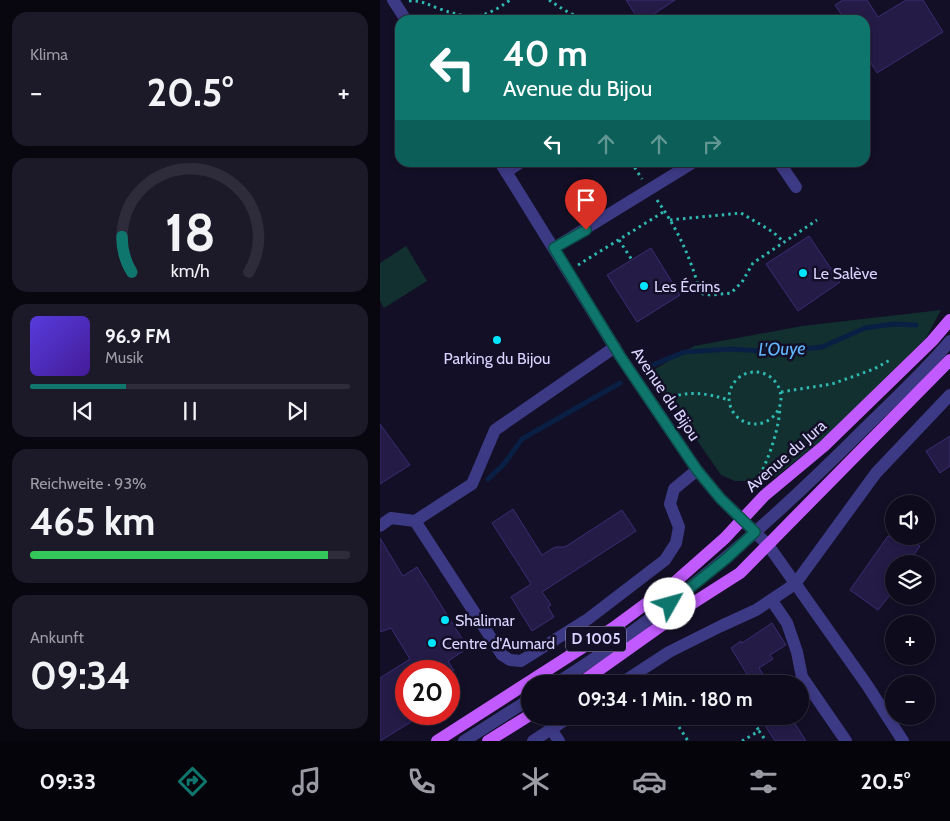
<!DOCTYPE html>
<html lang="de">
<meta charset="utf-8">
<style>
:root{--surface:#0e0b1c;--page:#1c1929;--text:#f1f3f6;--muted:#9b9ba3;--line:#2e2b3b;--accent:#0f766e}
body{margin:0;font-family:Cabin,sans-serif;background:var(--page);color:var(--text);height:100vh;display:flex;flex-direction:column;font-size:19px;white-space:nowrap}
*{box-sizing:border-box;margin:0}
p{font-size:16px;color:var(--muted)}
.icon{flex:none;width:28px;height:28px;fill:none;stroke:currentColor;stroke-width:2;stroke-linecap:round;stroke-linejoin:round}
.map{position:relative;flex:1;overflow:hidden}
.drawer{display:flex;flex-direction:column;gap:12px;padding:12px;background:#08060f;width:380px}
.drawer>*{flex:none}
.hud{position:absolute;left:15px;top:15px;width:475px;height:152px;border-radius:15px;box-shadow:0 2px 8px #0003,0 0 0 1px var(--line);background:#0f766e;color:#fff;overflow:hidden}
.fabs{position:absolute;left:505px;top:495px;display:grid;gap:10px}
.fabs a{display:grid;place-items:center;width:50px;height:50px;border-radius:50%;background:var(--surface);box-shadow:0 2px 8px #0003,0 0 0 1px var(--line);font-size:25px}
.speed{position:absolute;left:15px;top:660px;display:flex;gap:10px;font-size:25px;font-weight:700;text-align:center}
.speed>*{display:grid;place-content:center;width:65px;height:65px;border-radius:50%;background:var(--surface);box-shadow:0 2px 8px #0003,0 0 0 1px var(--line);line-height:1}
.speed .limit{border:8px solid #d22;background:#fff;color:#111}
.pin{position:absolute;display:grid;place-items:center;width:42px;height:42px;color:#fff;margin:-51px -21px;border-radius:50% 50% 50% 0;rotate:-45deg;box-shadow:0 0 5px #0007}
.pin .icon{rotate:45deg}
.me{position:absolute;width:55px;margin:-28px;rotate:52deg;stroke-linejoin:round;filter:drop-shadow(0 0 4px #0008)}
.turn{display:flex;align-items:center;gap:18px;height:105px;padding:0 25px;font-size:22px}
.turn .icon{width:65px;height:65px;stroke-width:2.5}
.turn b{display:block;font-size:35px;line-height:42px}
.lanes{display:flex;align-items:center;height:48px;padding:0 25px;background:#0003;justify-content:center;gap:25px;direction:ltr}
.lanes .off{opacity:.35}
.big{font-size:38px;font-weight:700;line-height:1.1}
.drawer .widget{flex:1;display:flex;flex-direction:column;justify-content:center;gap:8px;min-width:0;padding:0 18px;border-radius:15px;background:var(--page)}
.drawer .dial{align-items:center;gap:0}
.dial svg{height:130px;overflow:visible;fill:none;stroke:var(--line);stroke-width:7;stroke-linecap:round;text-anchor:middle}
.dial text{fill:var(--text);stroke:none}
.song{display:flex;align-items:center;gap:15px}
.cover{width:60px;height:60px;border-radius:8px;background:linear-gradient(135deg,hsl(250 70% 55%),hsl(260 70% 35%))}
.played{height:5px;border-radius:2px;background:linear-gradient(90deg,var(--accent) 30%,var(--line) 30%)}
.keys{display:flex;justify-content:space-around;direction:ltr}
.heat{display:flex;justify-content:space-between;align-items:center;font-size:28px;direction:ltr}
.charge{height:8px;border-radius:4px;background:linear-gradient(90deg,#34c759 93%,var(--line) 0)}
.trip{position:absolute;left:141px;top:675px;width:288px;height:50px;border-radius:25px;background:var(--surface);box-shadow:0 2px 8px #0003,0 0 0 1px var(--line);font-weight:700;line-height:50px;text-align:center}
.menu{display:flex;height:80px;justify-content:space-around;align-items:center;background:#06040b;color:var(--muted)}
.menu .icon{width:35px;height:35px}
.menu .current{color:var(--accent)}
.menu b{font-size:22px;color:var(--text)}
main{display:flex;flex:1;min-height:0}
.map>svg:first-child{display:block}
.green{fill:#12302f}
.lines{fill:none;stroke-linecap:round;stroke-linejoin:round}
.stream{stroke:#0a1f44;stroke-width:5}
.building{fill:#241b47;stroke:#3b2d73}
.path{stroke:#2fb8b0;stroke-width:3;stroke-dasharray:2.5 4;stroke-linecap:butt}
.minor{stroke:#3d3a85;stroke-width:12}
.major{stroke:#c25bff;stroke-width:12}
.route-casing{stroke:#0a4d48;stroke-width:12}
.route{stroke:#0f766e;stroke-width:9}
.poi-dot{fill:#00e5ff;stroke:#130f26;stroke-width:2}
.labels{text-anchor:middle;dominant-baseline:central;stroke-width:5;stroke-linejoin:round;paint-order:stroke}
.shield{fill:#130f26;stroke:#9e99be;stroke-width:1}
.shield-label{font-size:15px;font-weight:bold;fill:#d9d4ff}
.poi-label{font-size:16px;fill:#d9d4ff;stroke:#130f26;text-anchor:start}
.street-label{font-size:16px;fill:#d9d4ff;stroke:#130f26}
.water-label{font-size:18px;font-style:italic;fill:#62b6ff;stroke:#130f26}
</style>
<main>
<section class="drawer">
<div class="widget"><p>Klima</p>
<div class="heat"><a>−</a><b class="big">20.5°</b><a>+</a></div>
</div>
<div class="widget dial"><svg viewBox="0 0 100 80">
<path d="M14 69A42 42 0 1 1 86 69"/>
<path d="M14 69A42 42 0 0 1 8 47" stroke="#0f766e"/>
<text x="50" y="56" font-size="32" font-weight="700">18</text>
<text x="50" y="72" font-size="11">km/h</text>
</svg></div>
<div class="widget">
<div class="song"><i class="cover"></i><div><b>96.9 FM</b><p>Musik</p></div></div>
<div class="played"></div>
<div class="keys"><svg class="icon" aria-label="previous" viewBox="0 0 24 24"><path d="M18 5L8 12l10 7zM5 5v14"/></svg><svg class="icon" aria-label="pause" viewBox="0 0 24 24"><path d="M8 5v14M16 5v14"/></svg><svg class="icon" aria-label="next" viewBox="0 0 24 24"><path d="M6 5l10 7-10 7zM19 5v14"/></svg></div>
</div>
<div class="widget"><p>Reichweite · 93%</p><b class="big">465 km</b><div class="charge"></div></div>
<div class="widget"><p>Ankunft</p><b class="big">09:34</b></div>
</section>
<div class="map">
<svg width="570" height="741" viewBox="0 0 570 741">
<rect width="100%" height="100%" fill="#130f26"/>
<g class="green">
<path d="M26,246L47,281L4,308L0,301V263Z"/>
<path d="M561,310L546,338L447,436L395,477L373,481H355L341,475L270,372L314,346L422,326Z"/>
</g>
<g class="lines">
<g class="stream">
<path d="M266,368L304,352L351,349L396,352L442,347L485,328L514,324L536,325"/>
<path d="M108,479L124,464L142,439L240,383"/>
</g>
</g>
<g class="building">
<path d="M246,0H295L265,20H259Z"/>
<path d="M463,0H487L498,17L526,0H543L563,32L497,73L485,53V20H465L455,5Z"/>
<path d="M429,236L460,282L418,311L386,264Z"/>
<path d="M271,248L300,295L257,322L227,275Z"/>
<path d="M0,424L30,465L0,484Z"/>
<path d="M570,436V466L560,473L546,451Z"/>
<path d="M133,509L162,555L175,547H185L242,510L256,531L162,592L171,605L168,607L174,617L152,631L131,597L151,584L112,523Z"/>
<path d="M508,536H545L538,545L540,546L528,564H514V590L498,610L470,590Z"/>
<path d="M0,538L23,576L37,567L88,648L68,661L74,671H26V714H44L0,741V678L30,659L11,628L0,632Z"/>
<path d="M392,623L406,645L390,655L393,659L379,668L389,684H373L351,648L361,641L362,643Z"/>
<path d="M379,716H410L426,741H395Z"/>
</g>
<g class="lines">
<g class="path">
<path d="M169,0L184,10L204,20"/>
<path d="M29,1C41,0 49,5 60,9C91,20 104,19 130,0"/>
<path d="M251,162L262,179"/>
<path d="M277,200C298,230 310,256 320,292L323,294L331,295L351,293L362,282L373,263L437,220"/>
<path d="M290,220L361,213L393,232L404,242"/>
<path d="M239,240L252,260"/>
<path d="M198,265L285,211"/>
<circle cx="375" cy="398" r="26"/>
<path d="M401,392L452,384L494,369L510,360"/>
<path d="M286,399C309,390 326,393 349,400"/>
<path d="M377,481C388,461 399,430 400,407"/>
<path d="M292,716L308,741"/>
<path d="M371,716L379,731"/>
<path d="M362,741L379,731L386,741"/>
</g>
<g class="minor">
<path d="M13,0L26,20"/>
<path d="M120,162L240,356L317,470L340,498L388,545L487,685L523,741"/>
<path d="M399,162L416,187"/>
<path d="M126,172L141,162"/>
<path d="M174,248L314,162"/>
<path d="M35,521L122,655L130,660L141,661L208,619L285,560L296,543L299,527L290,504L294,489L317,470"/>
<path d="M0,526L11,518L35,521L92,484L115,430L235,347"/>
<path d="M392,601L407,623L417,652L422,677L466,741"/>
<path d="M175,684C288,613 388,525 482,431C512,401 543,373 570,341"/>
<path d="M240,684L289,652L341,626L376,610L415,584L496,473L570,395"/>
<path d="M171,729L179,741"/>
<path d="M84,741L150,699"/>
<path d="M153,741L191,716"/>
</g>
<g class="major">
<path d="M199,684L313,603L360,573L570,360"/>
<path d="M57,741L233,628L294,583L345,538L384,496L444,446L552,341L570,320"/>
<path d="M108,741L150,715"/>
</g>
</g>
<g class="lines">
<g class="route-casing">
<path id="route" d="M206,230L174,248L240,356L317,470L340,498L375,532L347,558L290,604"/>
</g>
<use href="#route" class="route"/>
</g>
<g class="poi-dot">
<circle cx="423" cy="273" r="5"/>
<circle cx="264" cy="286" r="5"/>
<circle cx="117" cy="340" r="5"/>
<circle cx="65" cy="620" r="5"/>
<circle cx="52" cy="643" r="5"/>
</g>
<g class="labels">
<rect class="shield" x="186" y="626.5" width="60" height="25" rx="4"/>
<g class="shield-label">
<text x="216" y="639">D 1005</text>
</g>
<g class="poi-label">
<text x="433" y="273">Le Salève</text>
<text x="274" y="286">Les Écrins</text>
<text x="117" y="358" text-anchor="middle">Parking du Bijou</text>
<text x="75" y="620">Shalimar</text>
<text x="62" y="643">Centre d'Aumard</text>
</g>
<g class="street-label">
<text transform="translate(286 394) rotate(56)">Avenue du Bijou</text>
<text transform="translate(406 456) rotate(-41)">Avenue du Jura</text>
</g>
<g class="water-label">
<text transform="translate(402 349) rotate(-2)">L'Ouye</text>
</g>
</g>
</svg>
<div class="fabs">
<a><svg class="icon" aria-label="sound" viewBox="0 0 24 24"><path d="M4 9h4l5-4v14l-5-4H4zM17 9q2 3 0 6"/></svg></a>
<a><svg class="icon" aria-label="layers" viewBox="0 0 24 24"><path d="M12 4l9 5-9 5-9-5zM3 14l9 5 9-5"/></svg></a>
<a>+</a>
<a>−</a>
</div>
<div class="speed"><div class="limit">20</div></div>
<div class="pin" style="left:206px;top:230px;background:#d93025"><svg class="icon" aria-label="arrive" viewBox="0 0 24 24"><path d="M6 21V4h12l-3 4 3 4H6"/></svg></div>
<svg class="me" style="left:290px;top:604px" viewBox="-20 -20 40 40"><circle r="19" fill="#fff"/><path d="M0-13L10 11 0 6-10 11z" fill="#0f766e"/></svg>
<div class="trip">09:34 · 1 Min. · 180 m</div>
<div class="hud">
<div class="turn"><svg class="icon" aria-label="left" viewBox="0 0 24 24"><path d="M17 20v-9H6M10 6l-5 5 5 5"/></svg><div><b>40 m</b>Avenue du Bijou</div></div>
<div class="lanes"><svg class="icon" aria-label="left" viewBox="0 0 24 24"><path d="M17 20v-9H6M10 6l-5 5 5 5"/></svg><svg class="icon off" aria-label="ahead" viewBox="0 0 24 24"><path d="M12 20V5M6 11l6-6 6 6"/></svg><svg class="icon off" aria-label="ahead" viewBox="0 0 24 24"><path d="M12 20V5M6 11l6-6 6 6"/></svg><svg class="icon off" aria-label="right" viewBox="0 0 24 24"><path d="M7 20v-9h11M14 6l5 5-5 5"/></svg></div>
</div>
</div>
</main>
<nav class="menu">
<b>09:33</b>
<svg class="icon current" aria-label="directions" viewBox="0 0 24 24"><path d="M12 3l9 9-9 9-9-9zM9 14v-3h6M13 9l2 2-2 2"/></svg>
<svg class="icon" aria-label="music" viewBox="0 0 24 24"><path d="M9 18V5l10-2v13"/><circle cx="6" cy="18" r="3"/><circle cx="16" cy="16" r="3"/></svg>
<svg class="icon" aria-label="phone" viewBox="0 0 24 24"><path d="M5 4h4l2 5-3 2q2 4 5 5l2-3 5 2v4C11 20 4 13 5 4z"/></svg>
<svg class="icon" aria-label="climate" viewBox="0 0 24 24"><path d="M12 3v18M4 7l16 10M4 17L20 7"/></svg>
<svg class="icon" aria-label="car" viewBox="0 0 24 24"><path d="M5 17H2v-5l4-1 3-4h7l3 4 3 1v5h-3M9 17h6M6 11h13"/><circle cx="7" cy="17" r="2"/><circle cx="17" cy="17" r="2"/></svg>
<svg class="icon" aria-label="filters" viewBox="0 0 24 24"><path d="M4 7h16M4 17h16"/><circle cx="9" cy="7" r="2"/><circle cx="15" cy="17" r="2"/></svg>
<b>20.5°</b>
</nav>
